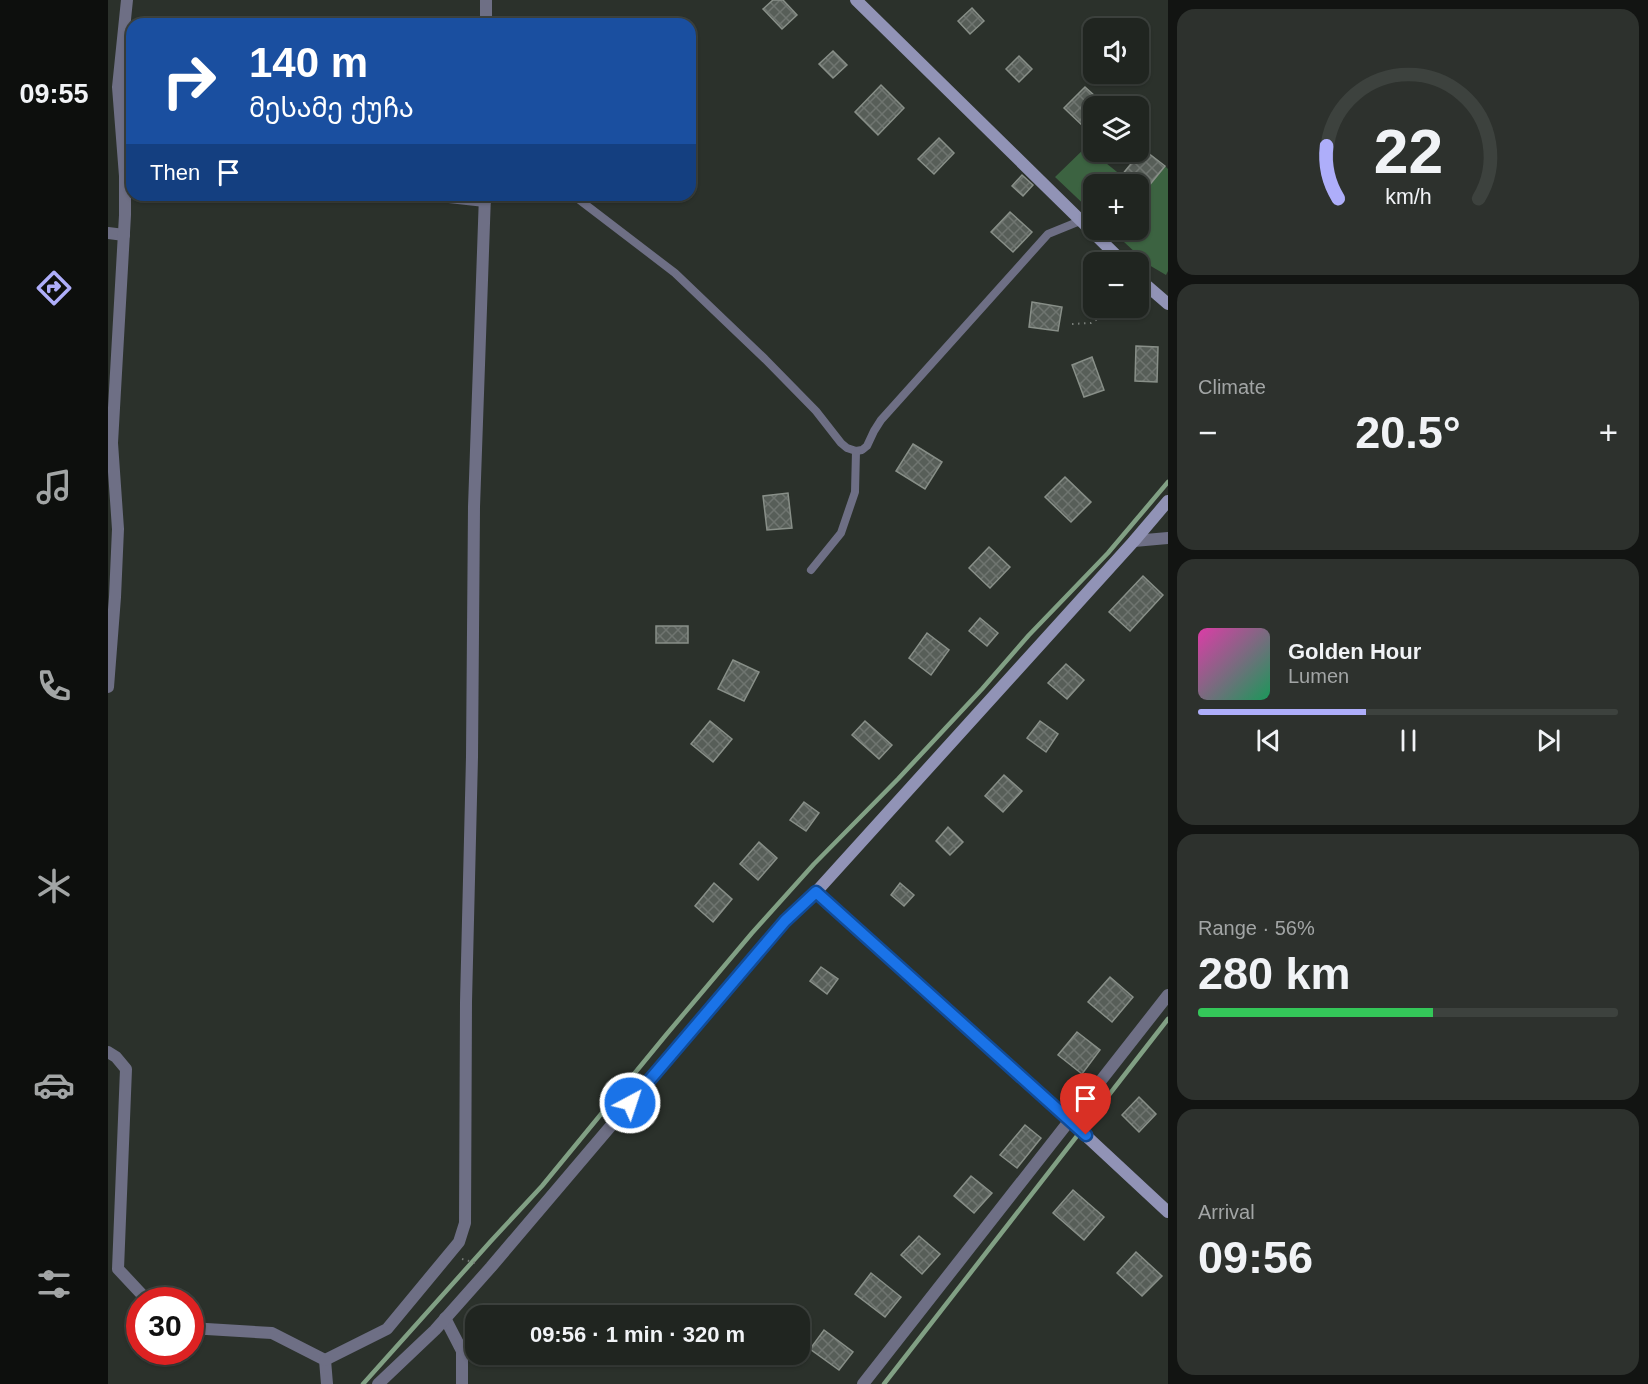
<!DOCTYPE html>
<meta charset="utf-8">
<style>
:root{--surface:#202520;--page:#2d312d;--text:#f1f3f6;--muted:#a2a5a5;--line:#3d423e;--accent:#aeaefa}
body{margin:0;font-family:Arial,"Noto Sans Georgian",sans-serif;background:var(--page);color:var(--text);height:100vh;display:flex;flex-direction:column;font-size:22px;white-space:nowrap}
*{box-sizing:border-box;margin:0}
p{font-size:20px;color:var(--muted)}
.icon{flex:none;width:33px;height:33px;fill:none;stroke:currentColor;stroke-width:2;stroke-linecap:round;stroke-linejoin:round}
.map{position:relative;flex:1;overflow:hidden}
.sheet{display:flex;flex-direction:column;gap:9px;padding:9px;background:#121412;width:480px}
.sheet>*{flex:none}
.hud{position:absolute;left:18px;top:18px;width:570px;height:183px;border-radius:18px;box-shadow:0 2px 4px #0004,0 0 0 2px var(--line);background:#1a4fa0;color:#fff;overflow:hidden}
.buttons{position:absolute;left:975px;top:18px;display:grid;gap:12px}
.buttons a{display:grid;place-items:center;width:66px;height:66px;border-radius:12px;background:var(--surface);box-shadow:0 2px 4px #0004,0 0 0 2px var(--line);font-size:30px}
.speed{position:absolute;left:18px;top:1287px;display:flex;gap:12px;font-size:30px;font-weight:700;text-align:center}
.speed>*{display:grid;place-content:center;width:78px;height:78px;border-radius:50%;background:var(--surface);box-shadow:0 2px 4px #0004,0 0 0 2px var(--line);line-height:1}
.speed .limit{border:9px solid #d22;background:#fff;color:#111}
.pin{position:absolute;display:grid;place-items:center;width:51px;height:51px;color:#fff;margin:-62px -26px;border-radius:50% 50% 50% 0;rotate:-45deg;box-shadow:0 0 6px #0007}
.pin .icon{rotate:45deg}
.me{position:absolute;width:66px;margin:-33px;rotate:40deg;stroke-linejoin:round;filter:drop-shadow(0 0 4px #0008)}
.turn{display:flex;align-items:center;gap:21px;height:126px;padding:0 24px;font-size:27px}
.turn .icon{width:78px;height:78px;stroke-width:2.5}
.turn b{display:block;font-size:42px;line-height:51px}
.then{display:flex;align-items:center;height:57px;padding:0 24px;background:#0003;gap:12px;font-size:22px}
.big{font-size:45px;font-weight:700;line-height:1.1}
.sheet .widget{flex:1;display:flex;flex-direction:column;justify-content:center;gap:9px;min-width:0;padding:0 21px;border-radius:18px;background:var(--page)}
.sheet .dial{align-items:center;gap:0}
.dial svg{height:156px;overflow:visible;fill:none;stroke:var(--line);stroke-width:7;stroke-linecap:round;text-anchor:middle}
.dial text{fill:var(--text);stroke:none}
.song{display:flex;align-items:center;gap:18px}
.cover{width:72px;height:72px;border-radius:9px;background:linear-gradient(135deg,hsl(320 70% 55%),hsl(150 70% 35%))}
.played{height:6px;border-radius:3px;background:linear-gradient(90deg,var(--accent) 40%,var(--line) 40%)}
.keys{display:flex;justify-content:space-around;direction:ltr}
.heat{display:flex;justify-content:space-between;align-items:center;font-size:33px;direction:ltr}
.charge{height:9px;border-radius:4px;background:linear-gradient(90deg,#34c759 56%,var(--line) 0)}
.trip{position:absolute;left:357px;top:1305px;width:345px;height:60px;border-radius:18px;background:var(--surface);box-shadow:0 2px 4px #0004,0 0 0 2px var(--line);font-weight:700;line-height:60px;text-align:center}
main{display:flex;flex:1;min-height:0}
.dock{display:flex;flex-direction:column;width:108px;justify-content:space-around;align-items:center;background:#0d0f0d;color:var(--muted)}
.dock .icon{width:42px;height:42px}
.dock .on{color:var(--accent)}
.dock b{font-size:27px;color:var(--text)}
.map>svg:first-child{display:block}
.green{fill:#3c6341}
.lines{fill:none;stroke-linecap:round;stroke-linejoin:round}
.stream{stroke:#81a084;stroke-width:4.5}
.building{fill:url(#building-cross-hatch);stroke:#888f88;stroke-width:1.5}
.path{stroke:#777c77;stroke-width:2;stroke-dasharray:1.5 4.5;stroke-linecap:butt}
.lane{stroke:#6e6f85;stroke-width:8}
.street{stroke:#6e6f85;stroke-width:12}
.secondary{stroke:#9193b6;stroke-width:12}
.route-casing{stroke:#114b97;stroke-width:15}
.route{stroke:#1a73e8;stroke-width:10}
</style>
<main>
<nav class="dock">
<b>09:55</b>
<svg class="icon on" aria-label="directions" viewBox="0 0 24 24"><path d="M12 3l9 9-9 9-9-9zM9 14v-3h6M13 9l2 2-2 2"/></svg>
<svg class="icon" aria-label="music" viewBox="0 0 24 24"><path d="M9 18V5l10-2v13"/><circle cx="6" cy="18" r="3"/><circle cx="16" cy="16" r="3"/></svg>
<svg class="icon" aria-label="phone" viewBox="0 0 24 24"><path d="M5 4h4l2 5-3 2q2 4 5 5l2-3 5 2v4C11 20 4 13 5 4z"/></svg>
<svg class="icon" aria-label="climate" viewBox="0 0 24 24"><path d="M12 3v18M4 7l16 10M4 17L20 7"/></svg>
<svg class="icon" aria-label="car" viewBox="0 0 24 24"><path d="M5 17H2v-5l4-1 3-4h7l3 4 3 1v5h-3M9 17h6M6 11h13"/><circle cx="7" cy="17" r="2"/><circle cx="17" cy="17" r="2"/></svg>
<svg class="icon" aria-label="filters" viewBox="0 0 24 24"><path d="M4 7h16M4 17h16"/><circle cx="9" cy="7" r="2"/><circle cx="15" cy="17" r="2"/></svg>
</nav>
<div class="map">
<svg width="1060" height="1384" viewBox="0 0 1060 1384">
<defs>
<pattern id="building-cross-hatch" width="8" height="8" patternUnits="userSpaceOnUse" patternTransform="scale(1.5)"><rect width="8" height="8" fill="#575e58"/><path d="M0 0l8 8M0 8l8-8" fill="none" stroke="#6f7570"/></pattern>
</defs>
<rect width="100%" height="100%" fill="#2b312b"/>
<g class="green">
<path d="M978,147L1024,184H986L985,213L947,177Z"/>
<path d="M1057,166L1060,169V271L1058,275L1041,265L1003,230H1030L1031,190L1035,193Z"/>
</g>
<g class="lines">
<g class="stream">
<path d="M255,1384L383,1241L434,1186L558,1035L644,933L706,864L790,779L874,689L921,635L1000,553L1060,482"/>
<path d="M776,1384L1060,1019"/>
</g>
</g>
<g class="building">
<path d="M665,0H675L689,15L674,29L655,9Z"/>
<path d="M864,8L876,21L862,34L850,21Z"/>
<path d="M725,51L739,65L725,78L711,64Z"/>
<path d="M911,56L924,69L911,82L898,69Z"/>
<path d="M773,85L796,108L770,135L747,112Z"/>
<path d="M977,87L998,106H986V116L976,127L956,108Z"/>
<path d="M831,138L846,153L826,174L810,159Z"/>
<path d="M1035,149L1057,166L1035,193L1030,190V184H1024L1013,176Z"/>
<path d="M914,175L925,185L915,196L904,186Z"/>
<path d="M902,212L924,232L905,252L883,232Z"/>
<path d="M924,302L954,307L950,331L921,327Z"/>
<path d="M1028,346L1050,347L1049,382L1027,381Z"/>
<path d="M984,357L996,390L976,397L964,365Z"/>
<path d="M805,444L834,462L817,489L788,471Z"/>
<path d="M957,477L983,502L963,522L937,497Z"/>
<path d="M680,493L684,528L659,530L655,496Z"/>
<path d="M881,547L902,567L882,588L861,568Z"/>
<path d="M1035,576L1055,595L1022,631L1001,612Z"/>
<path d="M872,618L890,633L879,646L861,631Z"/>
<rect x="548" y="626" width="32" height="17"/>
<path d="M819,633L841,650L823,675L801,658Z"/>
<path d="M625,660L651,672L636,701L610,689Z"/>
<path d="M958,664L976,680L959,699L940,683Z"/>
<path d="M602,721L624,739L605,762L583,744Z"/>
<path d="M757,721L784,745L771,759L744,735Z"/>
<path d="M932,721L950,734L938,752L919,738Z"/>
<path d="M896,775L914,791L895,812L877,796Z"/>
<path d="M696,802L711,813L698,831L682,820Z"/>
<path d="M840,827L855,842L842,855L828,841Z"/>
<path d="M651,842L669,858L650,880L632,864Z"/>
<path d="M606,883L624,899L605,922L587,906Z"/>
<path d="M792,883L806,895L796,906L783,895Z"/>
<path d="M713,967L730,979L719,994L702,981Z"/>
<path d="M1002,977L1025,997L1004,1022L980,1002Z"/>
<path d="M969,1032L992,1050L974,1074L950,1055Z"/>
<path d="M1031,1097L1048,1114L1031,1132L1014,1115Z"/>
<path d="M917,1125L933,1138L909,1168L892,1155Z"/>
<path d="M863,1176L884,1193L866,1213L846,1196Z"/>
<path d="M965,1190L996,1217L976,1240L945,1213Z"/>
<path d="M811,1236L832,1254L814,1274L793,1255Z"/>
<path d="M1028,1252L1054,1276L1034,1296L1009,1273Z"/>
<path d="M763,1273L793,1297L777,1317L747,1294Z"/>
<path d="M716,1330L745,1352L731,1370L702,1349Z"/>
</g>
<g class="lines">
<g class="path">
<path d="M964,324L983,323L1008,308"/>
<path d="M354,1259L368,1263"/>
</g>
<g class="lane">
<path d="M465,195L567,273L657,359L708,411L733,443L739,448L748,451L754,450L759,446L766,431L773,420L940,234L972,221"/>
<path d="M703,570L733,533L747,492L748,451"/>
</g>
<g class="street">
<path d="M378,0V24"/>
<path d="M17,176L10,87L19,0"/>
<path d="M323,195L377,201"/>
<path d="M0,233L16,235"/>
<path d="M1026,541L1060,538"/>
<path d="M0,687L7,597L10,529L4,443L17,215V176L24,168"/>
<path d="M0,1052L8,1057L18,1069L10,1269L39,1300"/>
<path d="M337,1318L354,1351V1384"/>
<path d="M82,1328L164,1333L217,1360L219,1384"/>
<path d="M217,1360L279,1329L351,1242L357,1223L358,1002L364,757L366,507L377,195"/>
<path d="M270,1384L327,1330L383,1267L677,921L708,892"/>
<path d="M755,1384L1060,995"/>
</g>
<g class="secondary">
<path d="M748,0L1015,262"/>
<path d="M1030,278L1060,304"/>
<path d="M1060,501L1026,541L708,892L961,1120L1060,1212"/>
</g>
</g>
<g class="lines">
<g class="route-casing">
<path id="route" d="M522,1103L677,921L708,892L978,1135"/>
</g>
<use href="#route" class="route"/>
</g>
</svg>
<div class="buttons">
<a><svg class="icon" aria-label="sound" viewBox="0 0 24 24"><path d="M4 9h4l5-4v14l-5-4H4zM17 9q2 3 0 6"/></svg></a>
<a><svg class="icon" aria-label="layers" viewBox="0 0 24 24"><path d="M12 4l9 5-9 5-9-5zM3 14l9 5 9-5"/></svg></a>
<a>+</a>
<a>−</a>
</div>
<div class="speed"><div class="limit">30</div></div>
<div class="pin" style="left:978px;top:1135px;background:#d93025"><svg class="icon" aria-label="arrive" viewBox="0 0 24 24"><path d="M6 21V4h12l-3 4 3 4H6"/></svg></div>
<svg class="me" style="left:522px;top:1103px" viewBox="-20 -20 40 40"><circle r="17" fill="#1a73e8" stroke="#fff" stroke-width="3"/><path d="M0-11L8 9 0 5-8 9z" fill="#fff"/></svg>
<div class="trip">09:56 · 1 min · 320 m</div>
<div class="hud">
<div class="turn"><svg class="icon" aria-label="right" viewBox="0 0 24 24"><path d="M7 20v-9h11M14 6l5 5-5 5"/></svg><div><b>140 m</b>მესამე ქუჩა</div></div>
<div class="then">Then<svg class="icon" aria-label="arrive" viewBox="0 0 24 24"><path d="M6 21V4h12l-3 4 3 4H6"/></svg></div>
</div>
</div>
<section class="sheet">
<div class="widget dial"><svg viewBox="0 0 100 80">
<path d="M14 69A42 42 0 1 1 86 69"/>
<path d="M14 69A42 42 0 0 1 8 42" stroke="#aeaefa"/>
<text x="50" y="56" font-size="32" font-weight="700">22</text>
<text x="50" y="72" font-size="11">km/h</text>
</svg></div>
<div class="widget"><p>Climate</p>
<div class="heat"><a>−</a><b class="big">20.5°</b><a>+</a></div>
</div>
<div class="widget">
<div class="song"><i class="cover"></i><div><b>Golden Hour</b><p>Lumen</p></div></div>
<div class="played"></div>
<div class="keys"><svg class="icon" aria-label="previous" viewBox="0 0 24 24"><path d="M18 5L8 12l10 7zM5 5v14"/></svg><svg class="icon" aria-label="pause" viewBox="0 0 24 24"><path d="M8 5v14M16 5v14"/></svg><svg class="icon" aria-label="next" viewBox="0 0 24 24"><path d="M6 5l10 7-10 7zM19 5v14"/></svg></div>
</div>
<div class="widget"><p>Range · 56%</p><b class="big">280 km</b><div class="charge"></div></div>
<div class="widget"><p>Arrival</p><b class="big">09:56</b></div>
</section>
</main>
